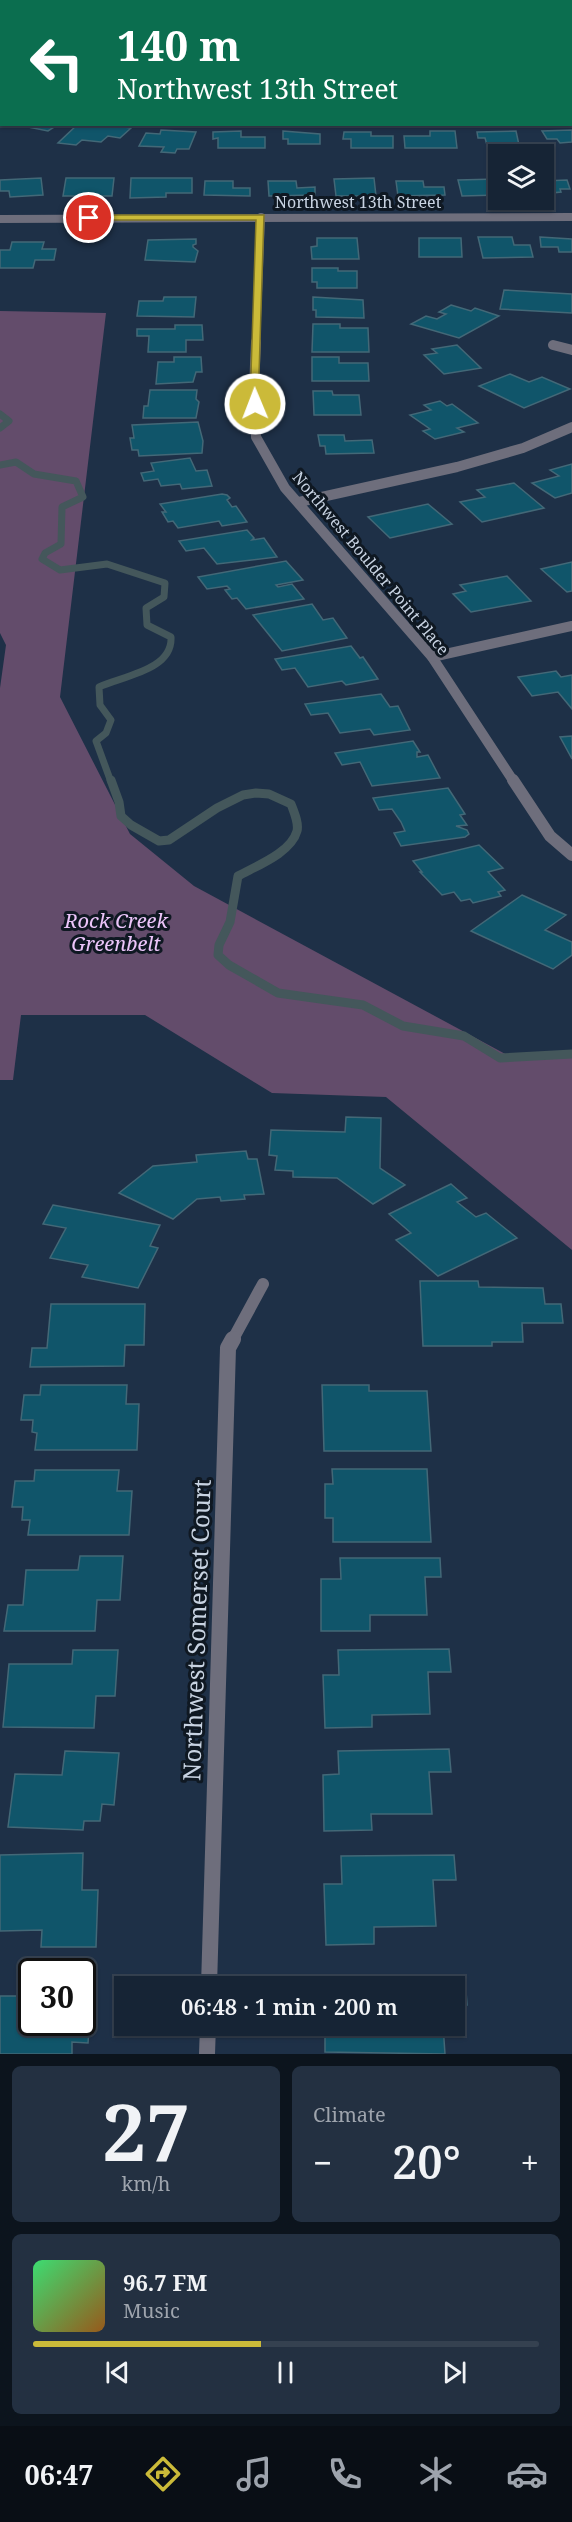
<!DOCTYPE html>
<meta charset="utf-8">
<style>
:root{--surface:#162435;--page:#233041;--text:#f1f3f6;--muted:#9ea4ad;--line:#354150;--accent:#cbba39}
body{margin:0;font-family:"Noto Serif",serif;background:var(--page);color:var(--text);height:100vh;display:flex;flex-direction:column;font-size:22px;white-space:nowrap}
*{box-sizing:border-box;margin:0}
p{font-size:20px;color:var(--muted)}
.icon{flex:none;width:33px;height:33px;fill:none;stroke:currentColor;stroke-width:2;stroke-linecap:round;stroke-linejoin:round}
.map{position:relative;height:2054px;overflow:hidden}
.sheet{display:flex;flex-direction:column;gap:12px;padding:12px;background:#0c141d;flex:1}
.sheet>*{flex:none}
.top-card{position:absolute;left:0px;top:0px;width:573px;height:126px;box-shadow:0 2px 4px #0004,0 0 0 2px var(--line);background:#0b6e4f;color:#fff;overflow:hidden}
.controls{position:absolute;left:488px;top:144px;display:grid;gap:12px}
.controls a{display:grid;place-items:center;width:66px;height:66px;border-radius:0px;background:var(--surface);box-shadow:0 2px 4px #0004,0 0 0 2px var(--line);font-size:30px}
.speed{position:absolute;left:18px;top:1958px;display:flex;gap:12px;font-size:30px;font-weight:700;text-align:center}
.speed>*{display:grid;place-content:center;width:78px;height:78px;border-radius:50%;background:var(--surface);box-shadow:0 2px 4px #0004,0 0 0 2px var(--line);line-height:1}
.speed .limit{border:3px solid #111;border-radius:9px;background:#fff;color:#111}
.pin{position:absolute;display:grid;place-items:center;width:51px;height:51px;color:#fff;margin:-26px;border:3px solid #fff;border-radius:50%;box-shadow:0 2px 6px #0007}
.me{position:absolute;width:66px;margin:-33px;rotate:359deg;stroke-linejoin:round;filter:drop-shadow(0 0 4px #0008)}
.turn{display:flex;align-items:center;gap:21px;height:126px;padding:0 18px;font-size:27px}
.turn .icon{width:78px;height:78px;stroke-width:2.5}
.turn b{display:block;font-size:42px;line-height:51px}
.big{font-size:45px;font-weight:600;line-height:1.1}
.sheet .tile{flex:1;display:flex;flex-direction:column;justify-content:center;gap:9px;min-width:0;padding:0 21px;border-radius:9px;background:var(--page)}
.sheet .dial{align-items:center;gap:0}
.dial b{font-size:78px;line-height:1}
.song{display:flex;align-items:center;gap:18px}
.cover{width:72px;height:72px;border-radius:9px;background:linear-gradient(135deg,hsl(140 70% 55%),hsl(30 70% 35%))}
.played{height:6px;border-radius:3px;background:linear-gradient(90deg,var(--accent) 45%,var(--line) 45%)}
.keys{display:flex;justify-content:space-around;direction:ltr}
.heat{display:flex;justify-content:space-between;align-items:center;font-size:33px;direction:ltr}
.sheet .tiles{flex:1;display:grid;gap:12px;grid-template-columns:1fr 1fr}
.tile:last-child{grid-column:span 2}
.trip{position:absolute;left:114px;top:1976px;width:351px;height:60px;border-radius:0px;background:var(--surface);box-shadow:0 2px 4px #0004,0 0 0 2px var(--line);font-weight:600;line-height:60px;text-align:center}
.tabs{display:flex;height:96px;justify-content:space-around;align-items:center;background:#090e15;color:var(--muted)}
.tabs .icon{width:42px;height:42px}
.tabs .active{color:var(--accent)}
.tabs b{font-size:27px;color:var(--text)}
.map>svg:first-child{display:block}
.green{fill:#634c6b}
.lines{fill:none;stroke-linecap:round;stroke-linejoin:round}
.stream-far1{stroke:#44575b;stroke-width:7}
.stream{stroke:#44575b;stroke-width:9}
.building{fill:#10556a;stroke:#436877;stroke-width:1.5}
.minor-far3{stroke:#6e6e7c;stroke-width:8}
.minor-far2{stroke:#6e6e7c;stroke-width:10}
.minor-far1{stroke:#6e6e7c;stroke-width:12}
.minor{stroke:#6e6e7c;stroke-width:16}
.route{fill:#cbba39;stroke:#847925;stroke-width:1.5}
.labels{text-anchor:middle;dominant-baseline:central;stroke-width:6;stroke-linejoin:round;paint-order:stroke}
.far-street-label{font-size:16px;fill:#c8d3e2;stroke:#0f1822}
.park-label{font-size:20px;font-style:italic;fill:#ecc5fa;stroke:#0f1822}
.near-street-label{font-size:24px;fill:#c8d3e2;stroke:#0f1822}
</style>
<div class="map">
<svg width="572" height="2054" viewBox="0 0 572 2054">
<rect width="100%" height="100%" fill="#1e3047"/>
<path class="green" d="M0,311L106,313L60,697L130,834L194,886L509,1056L572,1053V1250L386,1097L272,1093L145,1015H21L13,1080H0V688L6,645L0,633Z"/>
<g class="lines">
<g class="stream-far1">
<path d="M0,414L9,421L0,428"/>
<path d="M0,465L16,462L34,474L76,481L83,497L62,507L61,544L45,553L42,559L60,570L107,564L165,583L164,597L146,608L147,625L171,637C173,670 123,676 99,687L100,705L111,720L106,733L96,741L111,782"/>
</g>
<path class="stream" d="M111,780L119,802L121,816L131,825L159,841L169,840L217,808L243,795L256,793L269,794L291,804C294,812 299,823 297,831C291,853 256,866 238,876L230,922L219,945L218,955L229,965L278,993L363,1005L403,1026L464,1036L500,1058L572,1054"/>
</g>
<g class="building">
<path d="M13,124H59L48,131Z"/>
<path d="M78,124H103L131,128L120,138L108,136L101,142L82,140L76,145L58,143Z"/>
<path d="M161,130L196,132L189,149H177L175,153L161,152L164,147L139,146L146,133L160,134Z"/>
<path d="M572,130V142L560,143L557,139H547L542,131Z"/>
<path d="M241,131V137H265V148H218V138L213,139V132Z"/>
<path d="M283,131L320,134V144H288V139H283Z"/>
<path d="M430,131H455L457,148H405L404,136H430Z"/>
<path d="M516,131L519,145H487L485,138H478L477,132Z"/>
<path d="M344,132H371V136H393V148H351V139H343Z"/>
<path d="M41,178L43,195L10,197L9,191H0V180Z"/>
<path d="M66,178H114L112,196H63Z"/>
<path d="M131,178H192V193H166V197L130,198Z"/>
<path d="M374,178L376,196H336L334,179Z"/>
<path d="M497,179L498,195L462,196L458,180Z"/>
<path d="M567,180L570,189H560L561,192L552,193V195L543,196V181Z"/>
<path d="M205,181H233V188H250V196L204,195Z"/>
<path d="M268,181H296L297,188L315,187V195L269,196Z"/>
<path d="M396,181H423L424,187H444L445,195L398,196Z"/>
<path d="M478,237H512L514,245H530L533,257L483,258Z"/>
<path d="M540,237L572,239V252H559L558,247H541Z"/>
<path d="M317,238H357L359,259H312L311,247L317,246Z"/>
<path d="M419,238H461L462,257H419Z"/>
<path d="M196,239V244L193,245V247L198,251L195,262L145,260L148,240Z"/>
<path d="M12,242H44L42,249H56L54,260H35L33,268H0V250H10Z"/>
<path d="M312,268H338V271H357V288H317V282H312Z"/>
<path d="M504,290L572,294V313L500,309Z"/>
<path d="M164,297H196L194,317L137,316L139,301H163Z"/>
<path d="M313,297L363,300L364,318L316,317V310H313Z"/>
<path d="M451,305L471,311L475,308L499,316L459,338L411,324L426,316L437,319L446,314L439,312Z"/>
<path d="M313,324H340V328H368L369,352H312Z"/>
<path d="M175,325H202L203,340H186V352H148L149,336H137V329H175Z"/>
<path d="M457,345L481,368L444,374L424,355L437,353L432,349Z"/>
<path d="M174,357H201L202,372H196L193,382L156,384L158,362H174Z"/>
<path d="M312,357H339V363H368L369,381H312Z"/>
<path d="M510,374L529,382L542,377L570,389L524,408L479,386Z"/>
<path d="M150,390H197L196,399L199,402L196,418H143L144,406H148Z"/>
<path d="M313,391H332L333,395H359L361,415H314Z"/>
<path d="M440,401L447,406L452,404L478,423L457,428L464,432L435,439L423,431L430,429L410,415L431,410L424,405Z"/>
<path d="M198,422L203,441L202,453L139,456L138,450H132L130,438H134L132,425Z"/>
<path d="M318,435H344L345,441L372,440L374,453L326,454L325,446H320Z"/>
<path d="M190,458L196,471L207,470L212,486L182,489L180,484L161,486L158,479L144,481L141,473L154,471L151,463Z"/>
<path d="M572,464V493L555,498L532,483L559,476L550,470Z"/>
<path d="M514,483L544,508L482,522L460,502L485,497L477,490Z"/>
<path d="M222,494L227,495L230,498L227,500L232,507L236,506L247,522L222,526L219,521L178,528L173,521L168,522L162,512H166L160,504Z"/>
<path d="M428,504L452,524L390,538L368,517Z"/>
<path d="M247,530L254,538L252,540L264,538L277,557L217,564L204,548L186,551L179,541Z"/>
<path d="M286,561L303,580L276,585L278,587L292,584L304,599L246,609L237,598L232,599L225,590L230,589L227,586L207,589L198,577Z"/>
<path d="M572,562V591L567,592L541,569Z"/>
<path d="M507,576L531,601L471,612L453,594L466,591L460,585Z"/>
<path d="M312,604L323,620L333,618L347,638L282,651L253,615Z"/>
<path d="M351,646L360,658L363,657L378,679L346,685L342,681L308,687L295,668L282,670L275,659Z"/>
<path d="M556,671L561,677L572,675V709L558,692L532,696L518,677Z"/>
<path d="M381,694L390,707L398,706L410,730L374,735L370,729L340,733L328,713L311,715L305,704Z"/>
<path d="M572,736V759L560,737Z"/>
<path d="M413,741L420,752H417V757L428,755L440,778L372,786L360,762L342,765L335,753Z"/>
<path d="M448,788L465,814L460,815L467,825L456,826L467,830L469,834L465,837L401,846L394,833L405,831L401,822L392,809L379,810L373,798Z"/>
<path d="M479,845L503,868L488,872L505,890L498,892L501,896L473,903L470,899L461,901L454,892L442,895L420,872H422L413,861Z"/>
<path d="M522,895L566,915L545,930L572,942V955L553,969L471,931Z"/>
<path d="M346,1117L381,1118L380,1168L405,1185L373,1204L337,1178L293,1177V1171L275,1170L277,1156L269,1155L271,1130L345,1132Z"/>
<path d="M246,1151L248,1159H257L264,1194L244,1195L245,1199L221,1201L220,1197L197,1199L173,1219L119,1193L153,1166L197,1162L196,1155Z"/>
<path d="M451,1184L467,1198L457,1202L476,1217L486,1213L517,1238L438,1276L396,1240L411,1233L389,1214Z"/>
<path d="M53,1205L160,1225L150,1246L158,1248L138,1288L82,1277L88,1265L50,1258L66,1228L43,1224Z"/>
<path d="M420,1281H478L479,1287L543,1288L545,1304H561L563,1323H522L523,1342H492V1346H423Z"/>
<path d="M51,1304H145L144,1345H125L124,1366L30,1367L32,1348H47Z"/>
<path d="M41,1385H127L126,1404H139L137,1450H35L37,1433L32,1432L33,1420H21L24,1395H40Z"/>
<path d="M322,1385H369V1391H427L431,1451H324Z"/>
<path d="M332,1469H427L431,1542H333V1518H325V1484H333Z"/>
<path d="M35,1470H119L117,1491H132L129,1535H28L30,1520H22L23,1507H12L15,1481H34Z"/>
<path d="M80,1556H123L120,1600H97L95,1631H4L8,1605H23L26,1570H78Z"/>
<path d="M340,1558H440L441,1577H425L427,1615H370V1631H321V1579H341Z"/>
<path d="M449,1649L451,1672H428L430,1714L372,1715V1727L325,1728L323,1675H339L338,1650Z"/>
<path d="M73,1650H118L115,1696H96L94,1728L3,1727L9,1664H72Z"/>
<path d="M449,1749L451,1772H429L432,1814H371L372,1830L324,1831L323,1775L339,1774L338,1751Z"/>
<path d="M65,1751L119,1753L114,1805L102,1804L100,1821H84L83,1830L8,1827L15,1774L62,1775Z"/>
<path d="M83,1853L82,1890H98L96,1947H41L42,1930L0,1931V1855Z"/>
<path d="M454,1855L456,1880H433L436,1926L374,1927V1944L326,1945L324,1884H342L341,1856Z"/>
<path d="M82,1976L93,1977L88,2043L72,2042V2054H0V1996H32V2022H82Z"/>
<path d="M343,1977H465L467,2005H454V1986H343Z"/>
<path d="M325,2025H443L445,2054L325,2052Z"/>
</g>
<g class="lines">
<g class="minor-far3">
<path d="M0,219L572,217"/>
<path d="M256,344L261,217"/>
</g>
<g class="minor-far2">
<path d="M256,342L254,387L256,437L285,488L432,657L514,782"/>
<path d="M553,345L572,350"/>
<path d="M299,502L457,467L523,448L572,427"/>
<path d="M432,657L572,626"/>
</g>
<g class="minor-far1">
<path d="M513,780L550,836L572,855"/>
<path d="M232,1341L263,1284"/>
</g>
<g class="minor">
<path d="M209,1986L228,1348L233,1339"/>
<path d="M207,2054L208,2025"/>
</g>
</g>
<path class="route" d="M89,215H264L258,406L250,404L256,220H86V216Z"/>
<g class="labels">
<g class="far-street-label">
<text x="358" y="202">Northwest 13th Street</text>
<text transform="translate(371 563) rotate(50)">Northwest Boulder Point Place</text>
</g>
<g class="park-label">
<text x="116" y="920">Rock Creek<tspan x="116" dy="23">Greenbelt</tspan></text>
</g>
<g class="near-street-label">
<text transform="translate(196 1630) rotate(-88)">Northwest Somerset Court</text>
</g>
</g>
</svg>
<div class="controls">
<a><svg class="icon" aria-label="layers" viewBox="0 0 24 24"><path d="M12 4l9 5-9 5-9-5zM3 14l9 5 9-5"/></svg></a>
</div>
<div class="speed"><div class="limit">30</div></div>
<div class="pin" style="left:89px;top:218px;background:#d93025"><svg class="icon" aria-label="arrive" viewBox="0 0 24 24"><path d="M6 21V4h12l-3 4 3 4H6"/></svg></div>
<svg class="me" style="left:255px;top:404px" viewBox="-20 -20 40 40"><circle r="17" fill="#cbba39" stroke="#fff" stroke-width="3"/><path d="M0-11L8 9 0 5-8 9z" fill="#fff"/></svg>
<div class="trip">06:48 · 1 min · 200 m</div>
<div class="top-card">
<div class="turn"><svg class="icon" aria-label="left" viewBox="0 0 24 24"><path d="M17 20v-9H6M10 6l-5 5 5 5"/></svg><div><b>140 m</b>Northwest 13th Street</div></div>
</div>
</div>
<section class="sheet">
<div class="tiles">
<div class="tile dial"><b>27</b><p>km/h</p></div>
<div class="tile"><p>Climate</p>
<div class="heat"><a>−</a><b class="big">20°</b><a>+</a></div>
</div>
<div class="tile">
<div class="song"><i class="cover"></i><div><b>96.7 FM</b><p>Music</p></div></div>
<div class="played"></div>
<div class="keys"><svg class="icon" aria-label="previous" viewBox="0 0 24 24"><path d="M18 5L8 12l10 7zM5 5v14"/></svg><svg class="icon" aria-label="pause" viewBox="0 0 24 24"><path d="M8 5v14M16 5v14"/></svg><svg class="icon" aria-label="next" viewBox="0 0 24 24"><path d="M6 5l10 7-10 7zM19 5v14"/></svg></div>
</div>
</div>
</section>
<nav class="tabs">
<b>06:47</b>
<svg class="icon active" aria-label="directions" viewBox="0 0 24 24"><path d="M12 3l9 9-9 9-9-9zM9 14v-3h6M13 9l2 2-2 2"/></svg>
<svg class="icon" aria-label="music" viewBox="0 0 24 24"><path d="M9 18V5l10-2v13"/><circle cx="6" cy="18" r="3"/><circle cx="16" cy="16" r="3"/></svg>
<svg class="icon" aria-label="phone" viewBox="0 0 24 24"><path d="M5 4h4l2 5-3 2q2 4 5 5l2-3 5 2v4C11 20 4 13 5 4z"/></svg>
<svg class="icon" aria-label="climate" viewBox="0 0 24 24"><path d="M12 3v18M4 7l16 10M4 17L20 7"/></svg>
<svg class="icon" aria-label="car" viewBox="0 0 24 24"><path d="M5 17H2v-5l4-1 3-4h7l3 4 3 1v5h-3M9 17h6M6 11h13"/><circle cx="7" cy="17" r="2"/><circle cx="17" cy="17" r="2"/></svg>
</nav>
